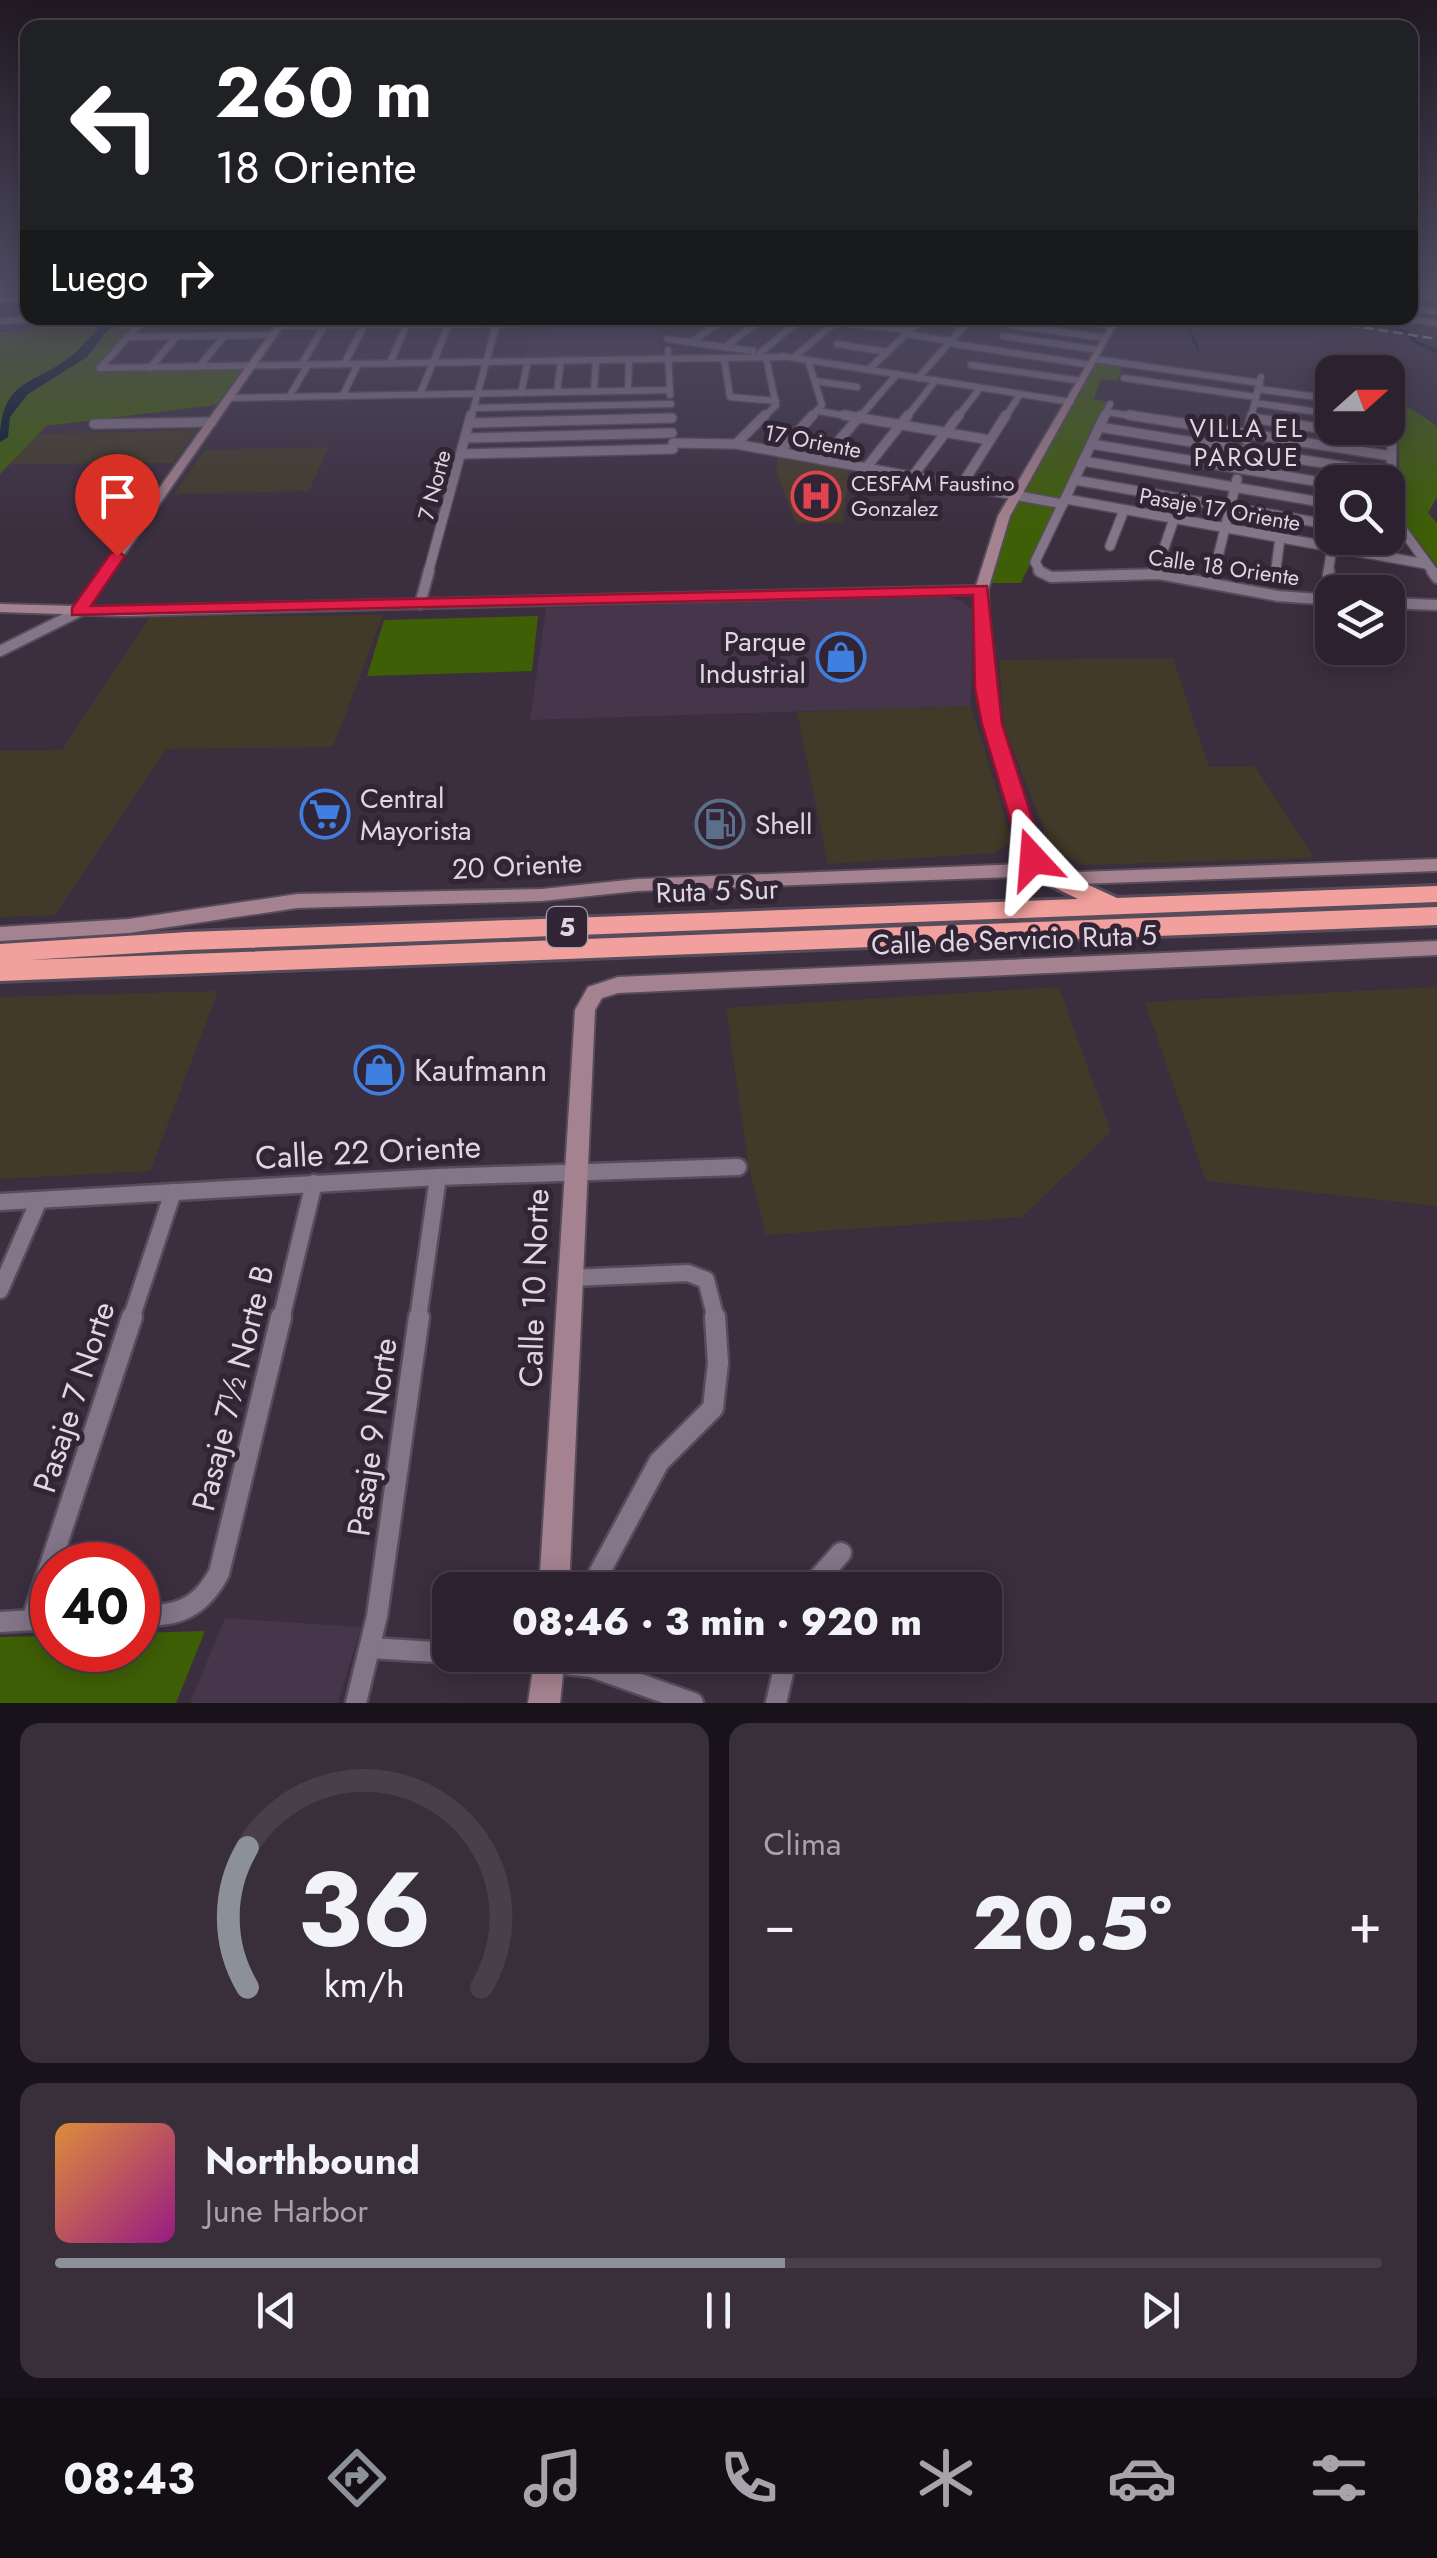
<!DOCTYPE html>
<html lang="es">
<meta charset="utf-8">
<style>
:root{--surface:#2c222f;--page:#382f3b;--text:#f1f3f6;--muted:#a6a4aa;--line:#483f4b;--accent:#8c9099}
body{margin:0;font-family:Jost,sans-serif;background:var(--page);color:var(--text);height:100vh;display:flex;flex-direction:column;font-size:38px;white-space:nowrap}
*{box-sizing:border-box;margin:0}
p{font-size:32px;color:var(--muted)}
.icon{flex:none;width:55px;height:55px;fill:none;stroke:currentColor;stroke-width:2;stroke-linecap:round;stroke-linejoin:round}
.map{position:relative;height:1703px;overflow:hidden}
.sheet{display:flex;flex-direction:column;gap:20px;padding:20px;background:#18131a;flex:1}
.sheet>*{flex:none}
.hud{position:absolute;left:20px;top:20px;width:1398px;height:305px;border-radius:20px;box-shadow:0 5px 25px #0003,0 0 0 2px var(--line);background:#202124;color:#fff;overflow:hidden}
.needle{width:65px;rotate:69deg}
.fabs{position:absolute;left:1315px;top:355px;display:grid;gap:20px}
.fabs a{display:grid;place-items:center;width:90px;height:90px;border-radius:20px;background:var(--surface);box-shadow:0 5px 25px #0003,0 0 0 2px var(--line);font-size:50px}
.speed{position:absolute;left:30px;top:1542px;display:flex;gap:20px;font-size:50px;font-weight:700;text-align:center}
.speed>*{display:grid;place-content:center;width:130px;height:130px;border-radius:50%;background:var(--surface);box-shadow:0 5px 25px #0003,0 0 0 2px var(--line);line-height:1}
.speed .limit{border:15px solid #d22;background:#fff;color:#111}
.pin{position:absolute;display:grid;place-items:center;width:85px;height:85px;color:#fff;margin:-102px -42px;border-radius:50% 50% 50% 0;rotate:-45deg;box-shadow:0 0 10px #0007}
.pin .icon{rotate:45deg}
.me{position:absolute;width:110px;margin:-55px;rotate:341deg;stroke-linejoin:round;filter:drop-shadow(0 0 8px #0008)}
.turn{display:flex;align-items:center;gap:35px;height:210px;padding:0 30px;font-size:45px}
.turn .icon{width:130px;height:130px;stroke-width:2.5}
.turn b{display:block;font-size:70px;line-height:85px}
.then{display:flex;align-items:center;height:95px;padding:0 30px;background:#0003;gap:20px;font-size:38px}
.big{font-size:75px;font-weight:800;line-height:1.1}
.sheet .card{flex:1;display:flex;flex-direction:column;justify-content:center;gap:15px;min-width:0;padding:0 35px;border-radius:20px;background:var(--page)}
.sheet .dial{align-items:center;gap:0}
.dial svg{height:260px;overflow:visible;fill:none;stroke:var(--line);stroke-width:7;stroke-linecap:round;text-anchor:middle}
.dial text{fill:var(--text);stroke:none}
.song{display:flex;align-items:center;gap:30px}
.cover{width:120px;height:120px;border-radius:15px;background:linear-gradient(135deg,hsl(30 70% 55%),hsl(310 70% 35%))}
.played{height:10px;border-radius:5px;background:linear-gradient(90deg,var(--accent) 55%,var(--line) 55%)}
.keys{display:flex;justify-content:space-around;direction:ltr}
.heat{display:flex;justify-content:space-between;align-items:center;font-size:55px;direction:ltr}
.sheet .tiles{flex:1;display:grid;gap:20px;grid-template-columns:1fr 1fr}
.card:last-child{grid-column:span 2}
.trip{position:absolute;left:432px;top:1572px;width:570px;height:100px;border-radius:20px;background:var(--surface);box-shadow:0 5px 25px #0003,0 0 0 2px var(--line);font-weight:800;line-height:100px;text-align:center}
.dock{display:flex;height:160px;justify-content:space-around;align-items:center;background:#120e13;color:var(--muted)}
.dock .icon{width:70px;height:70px}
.dock .selected{color:var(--accent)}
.dock b{font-size:45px;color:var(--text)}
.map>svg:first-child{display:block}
.built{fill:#46354b}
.industrial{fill:#423a29}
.medical{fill:#443a2a}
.green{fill:#3f5f06}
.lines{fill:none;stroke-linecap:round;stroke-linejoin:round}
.stream{stroke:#02192a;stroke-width:2.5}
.canal{fill:#02192a;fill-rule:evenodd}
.river{fill:#02192a;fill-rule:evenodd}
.street-far4-casing{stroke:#574c5a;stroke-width:9}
.street-far3-casing{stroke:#574c5a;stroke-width:12}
.street-far2-casing{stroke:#574c5a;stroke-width:14}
.street-far1-casing{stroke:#574c5a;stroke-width:21}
.street-casing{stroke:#574c5a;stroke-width:25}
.secondary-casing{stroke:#574c5a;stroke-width:4}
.highway-casing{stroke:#574c5a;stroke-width:6}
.street-far4{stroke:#847589;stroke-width:6}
.street-far3{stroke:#847589;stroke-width:9}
.street-far2{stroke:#847589;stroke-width:10}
.street-far1{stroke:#847589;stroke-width:16}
.street{stroke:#847589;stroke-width:20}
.secondary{fill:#a5828f;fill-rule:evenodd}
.highway{fill:#f2a09d;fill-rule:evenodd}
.rail{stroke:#bdb3bf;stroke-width:2.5;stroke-dasharray:10 5;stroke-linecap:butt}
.route{fill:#e11d48;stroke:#92132f;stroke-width:2.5}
.labels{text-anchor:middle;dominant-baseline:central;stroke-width:10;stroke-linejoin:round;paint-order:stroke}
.far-street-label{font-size:22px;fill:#dfd6e1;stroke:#312435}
.far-poi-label{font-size:22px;fill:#dfd6e1;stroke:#312435;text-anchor:start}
.far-neighbourhood-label{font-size:25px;letter-spacing:2.5px;fill:#dfd6e1;stroke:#312435}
.shield{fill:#312435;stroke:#aba1ad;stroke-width:2.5}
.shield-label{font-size:25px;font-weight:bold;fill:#dfd6e1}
.poi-label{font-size:28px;fill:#dfd6e1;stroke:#312435;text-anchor:start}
.street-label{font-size:28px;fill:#dfd6e1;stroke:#312435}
.near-poi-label{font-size:32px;fill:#dfd6e1;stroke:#312435;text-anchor:start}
.near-street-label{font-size:32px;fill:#dfd6e1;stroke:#312435}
</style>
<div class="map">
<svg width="1437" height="1703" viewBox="0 0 1437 1703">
<rect width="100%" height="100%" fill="#3b2e3f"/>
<g class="built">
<path d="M658,327L661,354L525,358L529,335L551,334L552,329Z"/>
<path d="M942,595L962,601L973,611L971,706L530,720L546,608Z"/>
<path d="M225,1618L361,1627L338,1703H190Z"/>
</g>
<g class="industrial">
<path d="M197,430L173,463L10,464L38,434Z"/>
<path d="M329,447L309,491L174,494L205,450Z"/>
<path d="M383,615L333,747L166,749L55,915L0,917V751L62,750L150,617Z"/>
<path d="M1173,658L1209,767L1255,766L1314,858L1082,865L1051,848L1004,726L999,660Z"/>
<path d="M971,706L1012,841L995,853L828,864L797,712Z"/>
<path d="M1059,987L1111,1132L1022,1217L766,1235L748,1164L726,1008Z"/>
<path d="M1437,987V1206L1206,1181L1145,1002Z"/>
<path d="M218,991L150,1171L0,1179V997Z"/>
</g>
<path class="medical" d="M778,457L849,470L843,523H796L776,471Z"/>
<g class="green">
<path d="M38,318H153L107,365L247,363L216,405L46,426L0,474V332L26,331Z"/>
<path d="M1098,362L1123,365L1117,381L1101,379L1094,399L1108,402L1021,583H991L1010,515Z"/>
<path d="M1398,400L1437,426V497L1428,513L1437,523V566L1400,517Z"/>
<path d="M538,616L532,671L367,676L384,620Z"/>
<path d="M205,1631L176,1703H0V1637L52,1636V1650H138V1633Z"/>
</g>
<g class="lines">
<path class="stream" d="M1185,318L1198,350"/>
<path class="canal" d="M1338,318H1349L1408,330L1416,340L1437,349V354L1412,342L1404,333Z"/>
<path class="river" d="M114,318H128L107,331L87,357L28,394L10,417L8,437L0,442C0,374 39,387 78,350C91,338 97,326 114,318Z"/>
<g class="street-far4-casing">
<g id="street-far4">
<path d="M1410,295L1437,299"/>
<path d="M1410,307L1437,312"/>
<path d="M801,318L910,330"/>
<path d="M1401,318L1437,323"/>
<path d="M143,320L284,318"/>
<path d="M0,321L41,319"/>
<path d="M1011,325L1106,338"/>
<path d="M279,326L665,321"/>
<path d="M906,334L950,341"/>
<path d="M1003,336L1099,350"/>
<path d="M126,337L273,335"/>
<path d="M667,339L753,351"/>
<path d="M692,342L725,318"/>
<path d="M949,343L1091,365"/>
<path d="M837,344L888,352"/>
<path d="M725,347L763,318"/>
<path d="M668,350L670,395"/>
<path d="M760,353L802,318"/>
<path d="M782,356L1071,402"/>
<path d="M724,358L730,397L776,401"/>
<path d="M793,358L837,321"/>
<path d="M1094,359L1260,383"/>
<path d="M808,360L822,405L810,418"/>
<path d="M390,363L407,324"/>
<path d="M344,364L365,324"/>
<path d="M301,365L325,325"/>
<path d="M971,365L1082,381"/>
<path d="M199,367L224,336"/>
<path d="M100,368L786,357"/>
<path d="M100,368L145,318"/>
<path d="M150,368L177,336"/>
<path d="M868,370L923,318"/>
<path d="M918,378L971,318"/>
<path d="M1124,378L1256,397"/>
<path d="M815,381L857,387"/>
<path d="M1258,389L1332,399"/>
<path d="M594,391L596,360"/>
<path d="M628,391L629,359"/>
<path d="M557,392L561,360"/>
<path d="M521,393L528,361"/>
<path d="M420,394L449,324"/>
<path d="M343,395L358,364"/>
<path d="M289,397L308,365"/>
<path d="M228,398L670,390"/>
<path d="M1255,403L1332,414"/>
<path d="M474,408L671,404"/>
<path d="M818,411L859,418"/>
<path d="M1107,412L1145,418"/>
<path d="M471,418L498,318"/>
<path d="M763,418L776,405L766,357"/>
<path d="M859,418L897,374"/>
<path d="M906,418L936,380"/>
<path d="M957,418L980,388"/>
<path d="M1005,418L1020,394"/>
<path d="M1103,418L1110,404"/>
<path d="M1251,418L1261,377"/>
<path d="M1392,418V402"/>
</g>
</g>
<g class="street-far3-casing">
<g id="street-far3">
<path d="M844,415L990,440"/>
<path d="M1129,415L1391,456"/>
<path d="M1392,415L1391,514L1434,573"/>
<path d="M1252,418L1391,439"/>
<path d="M470,423L672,418"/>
<path d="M94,424L212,422"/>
<path d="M1099,427L1391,474"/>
<path d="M466,438L672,433"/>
<path d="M1246,440L1252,415"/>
<path d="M673,443L736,444L1063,504"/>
<path d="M736,444L765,415"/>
<path d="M1092,444L1332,484"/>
<path d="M779,452L813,415"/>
<path d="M461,454L673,449"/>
<path d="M822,460L861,415"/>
<path d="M1083,461L1332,504"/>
<path d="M866,468L908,415"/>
<path d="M912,477L959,415"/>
<path d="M1075,480L1332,525"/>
<path d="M961,486L1006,415"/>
<path d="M1066,499L1426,564"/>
<path d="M1110,546L1124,510"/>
<path d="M1163,551L1174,519"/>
<path d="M1276,568L1280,538"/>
<path d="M428,573L471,415"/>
<path d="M1041,573L1035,562L1105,415"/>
<path d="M1214,573L1237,479"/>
<path d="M1328,573L1332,547"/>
</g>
</g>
<g class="street-far2-casing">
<g id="street-far2">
<path d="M1039,571L1051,577L1159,574L1278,596L1332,600"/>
<path d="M1432,571L1437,578"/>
<path d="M1328,575L1329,571"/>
<path d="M1212,583L1215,571"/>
<path d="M1388,603L1437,605"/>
<path d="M420,604L429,571"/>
<path d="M0,651L78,612"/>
</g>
</g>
<g class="street-far1-casing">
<g id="street-far1">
<path d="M0,1202L438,1177L738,1167"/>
<path d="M571,1278L688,1273L706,1280L716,1319"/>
<path d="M0,1290L39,1200"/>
<path d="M131,1319L173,1192"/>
<path d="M281,1319L314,1183"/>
<path d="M418,1319L438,1177"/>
</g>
</g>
<g class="street-casing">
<g id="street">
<path d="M590,1590L659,1462L713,1408L718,1363L715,1317"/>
<path d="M808,1590L841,1553"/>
<path d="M138,1617C178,1615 199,1610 219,1573L281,1317"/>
<path d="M32,1620L132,1317"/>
<path d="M0,1622L52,1619"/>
<path d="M371,1648L450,1653"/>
<path d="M484,1655L592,1667L693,1703"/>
<path d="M356,1703L377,1616L419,1317"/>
<path d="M776,1703L787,1655"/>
</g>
</g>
<g class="secondary-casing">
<g id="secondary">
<path d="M28,296V301L0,302V298Z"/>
<path d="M281,318H289L88,607L976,586L998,516L1109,327L1056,318H1076L1117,323L1010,516L988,590L992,688L1000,724L1044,865L1079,872L1437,859V871L1079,884L1037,876L637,891L542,901L297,908L129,933L0,941V927L129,919L297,894L542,889L637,879L1026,864L984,724L978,688L975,594L123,616L0,612V604L75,606Z"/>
<path d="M1437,941V955L618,993L602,998L595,1010L569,1590H539L575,1010L588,987L618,977Z"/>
<path d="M535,1655H565L560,1703H528Z"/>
</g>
</g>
<g class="highway-casing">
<path id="highway" d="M1049,867L1117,898L1437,886V902L188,950L28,960L1437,907V925L0,981V944L188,932L1078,899L1041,881L1037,875Z"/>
</g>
<use href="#street-far4" class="street-far4"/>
<use href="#street-far3" class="street-far3"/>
<use href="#street-far2" class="street-far2"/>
<use href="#street-far1" class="street-far1"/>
<use href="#street" class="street"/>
<use href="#secondary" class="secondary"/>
<use href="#highway" class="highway"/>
<path class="rail" d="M1304,318L1437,339"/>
</g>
<linearGradient id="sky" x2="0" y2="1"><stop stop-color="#201923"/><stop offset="0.55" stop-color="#4f4c63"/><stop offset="1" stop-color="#4f4c63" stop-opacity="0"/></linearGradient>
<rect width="1437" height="531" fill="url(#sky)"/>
<path class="route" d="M117,551L125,556L91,606L987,586L1002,724L1045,859L1033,867L1022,859L982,724L975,688L973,595L72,615V608L111,553Z"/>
<defs>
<g id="hospital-ring" transform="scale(2.5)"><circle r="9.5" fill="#312435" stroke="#e0444e" stroke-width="1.5"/><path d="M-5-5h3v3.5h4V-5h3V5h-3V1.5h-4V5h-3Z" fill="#e0444e"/></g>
<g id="shop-ring" transform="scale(2.5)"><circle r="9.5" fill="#312435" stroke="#3f7fe0" stroke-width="1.5"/><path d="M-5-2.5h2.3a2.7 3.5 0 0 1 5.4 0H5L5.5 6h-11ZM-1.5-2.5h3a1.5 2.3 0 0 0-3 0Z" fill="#3f7fe0"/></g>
<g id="supermarket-ring" transform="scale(2.5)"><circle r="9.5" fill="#312435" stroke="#3f7fe0" stroke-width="1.5"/><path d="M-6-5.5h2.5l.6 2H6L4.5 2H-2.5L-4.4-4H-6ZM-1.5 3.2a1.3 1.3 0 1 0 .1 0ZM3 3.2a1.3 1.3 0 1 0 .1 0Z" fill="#3f7fe0"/></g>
<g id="fuel-ring" transform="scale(2.5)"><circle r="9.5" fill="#312435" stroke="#5c6f8a" stroke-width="1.5"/><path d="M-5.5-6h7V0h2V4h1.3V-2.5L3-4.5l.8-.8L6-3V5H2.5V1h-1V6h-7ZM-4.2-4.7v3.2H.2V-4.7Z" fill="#5c6f8a"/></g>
</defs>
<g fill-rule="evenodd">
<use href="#hospital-ring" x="816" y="496"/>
<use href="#shop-ring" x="841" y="657"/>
<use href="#supermarket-ring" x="325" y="814"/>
<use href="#fuel-ring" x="720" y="824"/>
<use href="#shop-ring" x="379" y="1070"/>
</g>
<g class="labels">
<g class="far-street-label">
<text transform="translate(813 441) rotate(11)">17 Oriente</text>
<text transform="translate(434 485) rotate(-75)">7 Norte</text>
<text transform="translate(1220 509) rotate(10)">Pasaje 17 Oriente</text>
<text transform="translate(1224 567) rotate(8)">Calle 18 Oriente</text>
</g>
<g class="far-poi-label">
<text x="851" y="483">CESFAM Faustino<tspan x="851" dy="25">Gonzalez</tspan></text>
</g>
<g class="far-neighbourhood-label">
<text x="1247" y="428">VILLA EL<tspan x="1247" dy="29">PARQUE</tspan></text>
</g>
<rect class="shield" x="547" y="907" width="40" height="40" rx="8"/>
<g class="shield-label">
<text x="567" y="927">5</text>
</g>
<g class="poi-label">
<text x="806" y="641" text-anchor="end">Parque<tspan x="806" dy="32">Industrial</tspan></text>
<text x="360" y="798">Central<tspan x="360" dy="32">Mayorista</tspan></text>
<text x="755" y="824">Shell</text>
</g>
<g class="street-label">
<text transform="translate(517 866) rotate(-3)">20 Oriente</text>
<text transform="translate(717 891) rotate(-2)">Ruta 5 Sur</text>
<text transform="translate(1014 940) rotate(-2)">Calle de Servicio Ruta 5</text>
</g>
<g class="near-poi-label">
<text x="414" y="1070">Kaufmann</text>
</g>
<g class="near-street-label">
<text transform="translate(368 1152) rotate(-3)">Calle 22 Oriente</text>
<text transform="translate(534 1288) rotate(-88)">Calle 10 Norte</text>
<text transform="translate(233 1388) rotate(-76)">Pasaje 7½ Norte B</text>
<text transform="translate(74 1397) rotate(-72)">Pasaje 7 Norte</text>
<text transform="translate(372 1437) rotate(-82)">Pasaje 9 Norte</text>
</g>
</g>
</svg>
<div class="fabs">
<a><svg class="needle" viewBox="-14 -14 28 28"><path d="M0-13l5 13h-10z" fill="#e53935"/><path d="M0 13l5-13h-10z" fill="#a6a4aa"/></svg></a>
<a><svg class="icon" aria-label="search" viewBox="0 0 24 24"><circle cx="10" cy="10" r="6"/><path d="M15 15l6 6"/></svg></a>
<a><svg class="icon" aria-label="layers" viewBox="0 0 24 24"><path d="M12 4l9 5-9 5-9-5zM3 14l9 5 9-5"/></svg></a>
</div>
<div class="speed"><div class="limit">40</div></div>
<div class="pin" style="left:117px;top:556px;background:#d93025"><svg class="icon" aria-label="arrive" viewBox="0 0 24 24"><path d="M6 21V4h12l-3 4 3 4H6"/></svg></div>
<svg class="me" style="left:1033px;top:859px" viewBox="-20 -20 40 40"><path d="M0-17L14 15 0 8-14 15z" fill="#e11d48" stroke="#fff" stroke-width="4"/></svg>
<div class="trip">08:46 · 3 min · 920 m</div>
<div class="hud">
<div class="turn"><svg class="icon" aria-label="left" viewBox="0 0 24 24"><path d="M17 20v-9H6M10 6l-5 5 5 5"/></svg><div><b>260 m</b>18 Oriente</div></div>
<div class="then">Luego<svg class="icon" aria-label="right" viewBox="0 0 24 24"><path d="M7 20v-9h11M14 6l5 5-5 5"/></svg></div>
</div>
</div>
<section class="sheet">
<div class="tiles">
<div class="card dial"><svg viewBox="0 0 100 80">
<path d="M14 69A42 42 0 1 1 86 69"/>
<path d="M14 69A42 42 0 0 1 14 26" stroke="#8c9099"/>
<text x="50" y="56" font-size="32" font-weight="700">36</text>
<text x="50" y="72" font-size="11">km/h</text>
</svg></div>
<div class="card"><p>Clima</p>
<div class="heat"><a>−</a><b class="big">20.5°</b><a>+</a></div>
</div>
<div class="card">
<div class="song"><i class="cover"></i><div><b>Northbound</b><p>June Harbor</p></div></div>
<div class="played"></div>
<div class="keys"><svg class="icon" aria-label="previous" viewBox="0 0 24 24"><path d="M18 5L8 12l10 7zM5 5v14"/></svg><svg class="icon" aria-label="pause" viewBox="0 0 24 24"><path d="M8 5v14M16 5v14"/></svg><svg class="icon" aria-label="next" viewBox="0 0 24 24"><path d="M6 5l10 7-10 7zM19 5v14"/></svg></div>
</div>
</div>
</section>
<nav class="dock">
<b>08:43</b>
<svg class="icon selected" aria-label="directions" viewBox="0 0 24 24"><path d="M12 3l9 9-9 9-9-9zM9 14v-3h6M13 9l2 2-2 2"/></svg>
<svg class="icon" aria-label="music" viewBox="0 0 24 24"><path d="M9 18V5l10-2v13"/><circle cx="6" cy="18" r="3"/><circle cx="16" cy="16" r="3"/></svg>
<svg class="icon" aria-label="phone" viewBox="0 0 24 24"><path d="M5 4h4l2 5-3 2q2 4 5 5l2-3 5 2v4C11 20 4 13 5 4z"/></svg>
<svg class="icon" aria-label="climate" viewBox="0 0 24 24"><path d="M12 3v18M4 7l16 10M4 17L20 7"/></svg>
<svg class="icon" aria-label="car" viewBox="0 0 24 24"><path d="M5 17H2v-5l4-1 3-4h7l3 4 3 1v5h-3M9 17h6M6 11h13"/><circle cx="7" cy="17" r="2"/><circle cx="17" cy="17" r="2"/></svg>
<svg class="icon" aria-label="filters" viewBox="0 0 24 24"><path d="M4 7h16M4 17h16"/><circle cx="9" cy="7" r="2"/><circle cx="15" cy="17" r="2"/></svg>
</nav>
